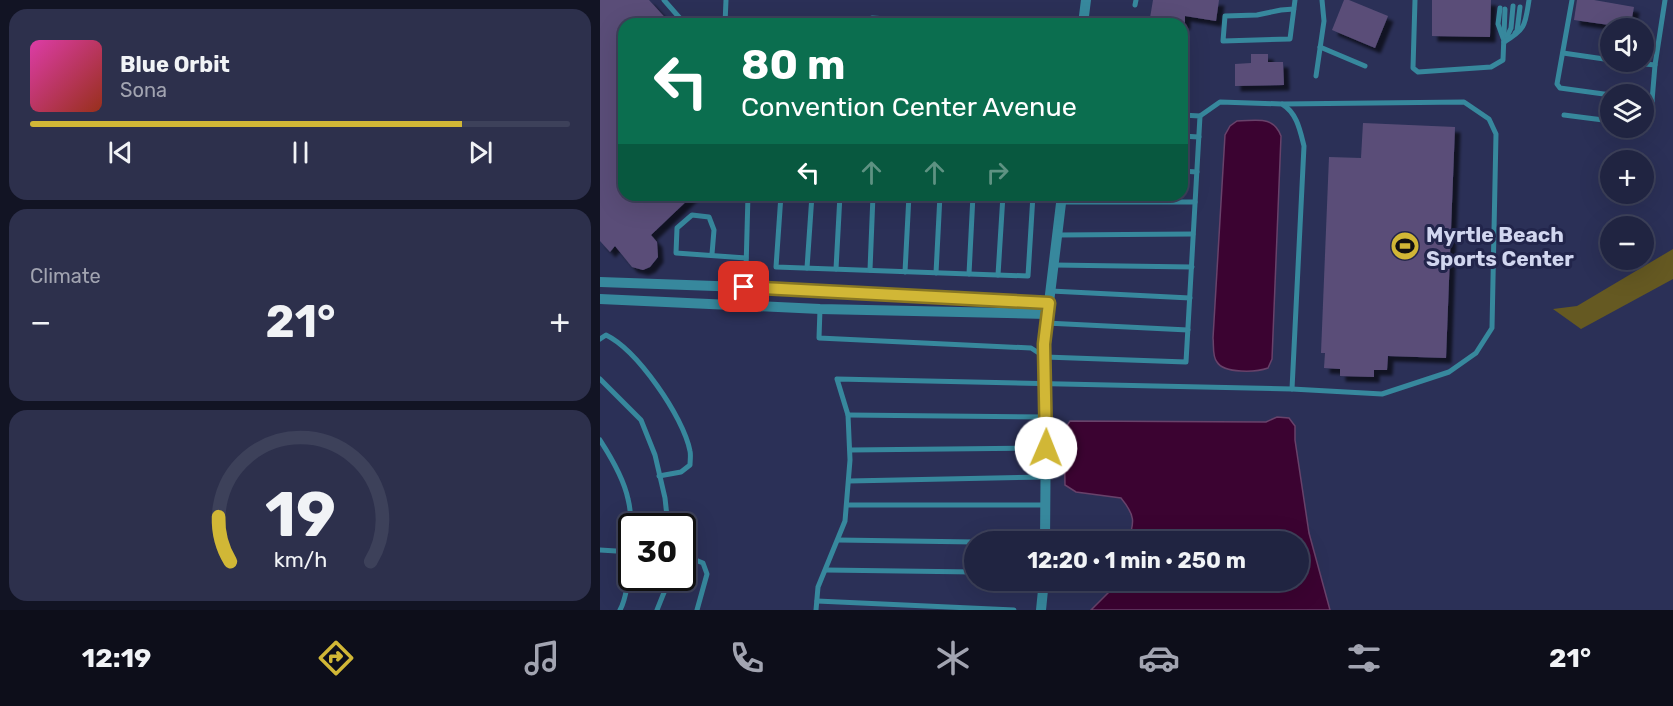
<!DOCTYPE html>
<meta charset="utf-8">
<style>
:root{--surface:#202441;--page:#2d304c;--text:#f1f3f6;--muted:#a2a4b1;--line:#3d415a;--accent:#d1b736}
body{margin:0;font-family:Rubik,sans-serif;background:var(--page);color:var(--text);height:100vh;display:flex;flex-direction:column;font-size:22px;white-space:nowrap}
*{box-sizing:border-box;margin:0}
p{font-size:20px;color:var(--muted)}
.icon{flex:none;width:33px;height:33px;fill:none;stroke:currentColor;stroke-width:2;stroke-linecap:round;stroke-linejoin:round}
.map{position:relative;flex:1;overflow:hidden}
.drawer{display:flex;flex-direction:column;gap:9px;padding:9px;background:#121424;width:600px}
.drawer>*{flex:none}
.guide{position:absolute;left:18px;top:18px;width:570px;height:183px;border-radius:18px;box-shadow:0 6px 24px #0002,0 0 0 2px var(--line);background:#0b6e4f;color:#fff;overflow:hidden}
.controls{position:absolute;left:1000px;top:18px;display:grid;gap:12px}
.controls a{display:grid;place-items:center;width:54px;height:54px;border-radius:50%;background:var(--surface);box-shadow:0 6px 24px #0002,0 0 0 2px var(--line);font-size:30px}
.speed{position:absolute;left:18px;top:513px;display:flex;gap:12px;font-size:30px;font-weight:700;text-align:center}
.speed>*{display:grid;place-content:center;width:78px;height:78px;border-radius:50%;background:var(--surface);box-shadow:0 6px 24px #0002,0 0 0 2px var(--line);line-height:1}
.speed .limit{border:3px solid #111;border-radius:9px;background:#fff;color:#111}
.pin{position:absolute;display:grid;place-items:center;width:51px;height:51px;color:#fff;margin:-26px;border-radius:12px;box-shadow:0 3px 9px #0006}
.me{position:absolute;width:66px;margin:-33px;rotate:1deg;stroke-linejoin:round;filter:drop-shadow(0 0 4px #0008)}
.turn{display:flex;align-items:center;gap:21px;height:126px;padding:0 24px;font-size:27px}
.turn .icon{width:78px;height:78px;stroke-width:2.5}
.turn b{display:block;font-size:42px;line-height:51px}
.lanes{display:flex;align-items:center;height:57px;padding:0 24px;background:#0003;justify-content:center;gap:30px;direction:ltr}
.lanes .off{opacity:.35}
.big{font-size:45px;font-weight:700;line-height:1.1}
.drawer .widget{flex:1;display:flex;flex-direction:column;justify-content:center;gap:9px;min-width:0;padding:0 21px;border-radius:18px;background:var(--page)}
.drawer .dial{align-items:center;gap:0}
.dial svg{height:156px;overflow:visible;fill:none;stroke:var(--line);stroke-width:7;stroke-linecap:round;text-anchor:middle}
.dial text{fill:var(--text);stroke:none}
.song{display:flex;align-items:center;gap:18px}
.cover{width:72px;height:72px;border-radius:9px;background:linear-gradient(135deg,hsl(320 70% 55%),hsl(10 70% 35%))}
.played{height:6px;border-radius:3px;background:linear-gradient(90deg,var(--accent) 80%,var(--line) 80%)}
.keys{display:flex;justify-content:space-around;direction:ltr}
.heat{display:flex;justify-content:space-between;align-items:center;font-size:33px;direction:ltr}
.trip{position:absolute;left:364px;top:531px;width:345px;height:60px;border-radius:30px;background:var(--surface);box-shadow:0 6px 24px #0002,0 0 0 2px var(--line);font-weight:700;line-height:60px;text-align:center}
.tab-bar{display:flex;height:96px;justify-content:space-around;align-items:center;background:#0d0e1a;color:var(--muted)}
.tab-bar .icon{width:42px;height:42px}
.tab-bar .on{color:var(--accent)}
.tab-bar b{font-size:27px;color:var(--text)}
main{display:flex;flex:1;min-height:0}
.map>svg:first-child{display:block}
.forest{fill:#655922}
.water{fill:#3b0331;stroke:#68426a;stroke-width:1.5}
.building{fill:#5a4e78;filter:url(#shadow)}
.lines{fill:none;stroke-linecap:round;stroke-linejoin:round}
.service{stroke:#37889d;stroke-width:5}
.minor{stroke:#37889d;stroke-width:10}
.route-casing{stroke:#887723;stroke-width:15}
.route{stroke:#d1b736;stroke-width:10}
.labels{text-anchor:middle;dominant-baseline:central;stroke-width:6;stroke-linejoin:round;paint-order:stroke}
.poi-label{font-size:21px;font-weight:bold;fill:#d1d6ef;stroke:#22254b;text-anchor:start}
</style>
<main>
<section class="drawer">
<div class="widget">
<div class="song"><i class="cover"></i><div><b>Blue Orbit</b><p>Sona</p></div></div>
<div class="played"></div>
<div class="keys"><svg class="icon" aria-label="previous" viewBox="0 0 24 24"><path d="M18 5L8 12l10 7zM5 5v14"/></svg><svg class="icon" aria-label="pause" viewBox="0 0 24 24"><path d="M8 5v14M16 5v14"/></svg><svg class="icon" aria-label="next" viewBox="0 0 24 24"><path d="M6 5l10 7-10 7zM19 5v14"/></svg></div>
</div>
<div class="widget"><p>Climate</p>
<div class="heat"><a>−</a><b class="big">21°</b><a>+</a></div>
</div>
<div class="widget dial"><svg viewBox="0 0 100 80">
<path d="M14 69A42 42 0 1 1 86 69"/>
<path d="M14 69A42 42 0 0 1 8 46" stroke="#d1b736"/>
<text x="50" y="56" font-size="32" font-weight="700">19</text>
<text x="50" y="72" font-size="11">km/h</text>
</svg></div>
</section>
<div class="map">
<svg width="1073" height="610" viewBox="0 0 1073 610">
<defs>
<filter id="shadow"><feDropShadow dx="5.5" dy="5.5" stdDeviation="1.5" flood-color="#0009"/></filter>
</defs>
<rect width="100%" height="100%" fill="#2b3057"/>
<path class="forest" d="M1073,249V279L981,329L953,309L977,306Z"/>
<g class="water">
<path d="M637,121C656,121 673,115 681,136L672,359L668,368C657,372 624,374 617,362C612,356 614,345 613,338L625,135L630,126Z"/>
<path d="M677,417L689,418L695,426V440L709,533L730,610H491L520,581L699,580V542L528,541C535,522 535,515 521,498L476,492L465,485L464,430L470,421L666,422Z"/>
</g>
<g class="building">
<path d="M0,0H49L71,24H24V195H93L51,235L57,242L58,257L50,267L43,270L32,267L15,246L10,252L0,241Z"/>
<path d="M553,0H619L616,21L585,16V24H549Z"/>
<path d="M744,0H749L788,16L775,48L732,30Z"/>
<path d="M832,0H891L890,37L832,36Z"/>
<path d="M977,0H994L1034,7L1030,28L974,20Z"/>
<path d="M651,54H668V62H683L684,85L635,86V64L651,63Z"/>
<path d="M763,123L855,127L846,358L788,356L787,370H774V377L740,376V369L724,368L725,353H721L729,157L761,158Z"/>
</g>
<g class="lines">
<g class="service">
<path d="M64,0L85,24"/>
<path d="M815,0L813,68L818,72L891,67L903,60L905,9"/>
<path d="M972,0L957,84L960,88L1011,95"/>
<path d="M535,5L536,0"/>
<path d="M900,8L898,24L903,38"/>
<path d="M694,9L681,10L657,15L625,16L623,41L690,39L695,0"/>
<path d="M125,24L126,0"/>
<path d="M272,24V18L366,24"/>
<path d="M915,33L917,31L920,7"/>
<path d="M905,41L911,28L913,6"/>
<path d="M904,42C926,29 925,25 929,0"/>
<path d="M720,47L765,66"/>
<path d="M963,53L1011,60"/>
<path d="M1026,62L1055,65L1065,0"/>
<path d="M716,76L724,21L722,0"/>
<path d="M1044,99L1052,101L1048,126H1044"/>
<path d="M1052,101L1055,65"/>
<path d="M964,115L1011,121"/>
<path d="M600,116L620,102L682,104C697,113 700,130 704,146L692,389"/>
<path d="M582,136L599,137"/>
<path d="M582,171L597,172"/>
<path d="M181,195L176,267L428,276L433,195"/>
<path d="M461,202H595"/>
<path d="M458,235L593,234"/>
<path d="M112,254L114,230L109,217L92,215L77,228L76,253L146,258"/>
<path d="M454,265L592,267"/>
<path d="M207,268L212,195"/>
<path d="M236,269L240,195"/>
<path d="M270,270L273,195"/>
<path d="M305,272L309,195"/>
<path d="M336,273L340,195"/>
<path d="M369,274L373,195"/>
<path d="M398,275L403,195"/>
<path d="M451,291L590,298"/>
<path d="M145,306L148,195"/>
<path d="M220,309L219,338L431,348L445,357L586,362L600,116L582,115"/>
<path d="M446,323L588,330"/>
<path d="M0,339L6,335C37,350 83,416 90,451C91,455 90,461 90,465L81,472L59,476"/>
<path d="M0,379L41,420L55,455L65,498L68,526"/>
<path d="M248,415L446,417"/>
<path d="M0,440C11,457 24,479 28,499C34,522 31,590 20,610"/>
<path d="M250,450L446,448"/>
<path d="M249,481L445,477"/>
<path d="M247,505H445"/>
<path d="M238,540L375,542"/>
<path d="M0,550L32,552"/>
<path d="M82,559H93L103,563L107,574L97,610"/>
<path d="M226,570L375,572"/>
<path d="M217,601L414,610"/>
<path d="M57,610L67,585V578"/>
<path d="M216,610L218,587L245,521L250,460L248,415L237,379L692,389L782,394L849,372L876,353L892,328L896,134L889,119L864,102L682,104"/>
</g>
<g class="minor">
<path d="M483,24L486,0"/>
<path d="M0,282L144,287L449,303"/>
<path d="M0,299L220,309L447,314"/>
<path d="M445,542L446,417L444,344L462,195"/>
<path d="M441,610L444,580"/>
</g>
</g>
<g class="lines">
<g class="route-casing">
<path id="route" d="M144,287L449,303L444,344L446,448"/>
</g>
<use href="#route" class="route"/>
</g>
<defs>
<g id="stadium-disc" transform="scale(1.5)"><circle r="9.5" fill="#d1b736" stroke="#22254b"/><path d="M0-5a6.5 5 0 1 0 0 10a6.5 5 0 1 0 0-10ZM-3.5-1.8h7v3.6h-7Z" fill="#111"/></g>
</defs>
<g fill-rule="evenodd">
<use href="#stadium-disc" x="805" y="246"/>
</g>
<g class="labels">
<g class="poi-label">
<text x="826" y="234">Myrtle Beach<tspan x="826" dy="24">Sports Center</tspan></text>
</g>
</g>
</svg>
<div class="controls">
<a><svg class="icon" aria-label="sound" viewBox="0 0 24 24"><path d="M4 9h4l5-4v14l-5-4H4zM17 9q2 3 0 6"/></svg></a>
<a><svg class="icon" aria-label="layers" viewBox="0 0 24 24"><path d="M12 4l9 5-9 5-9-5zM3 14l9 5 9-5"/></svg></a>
<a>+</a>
<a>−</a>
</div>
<div class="speed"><div class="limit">30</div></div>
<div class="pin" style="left:144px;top:287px;background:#d93025"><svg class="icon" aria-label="arrive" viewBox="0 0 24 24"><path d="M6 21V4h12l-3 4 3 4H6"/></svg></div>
<svg class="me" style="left:446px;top:448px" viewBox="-20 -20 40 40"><circle r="19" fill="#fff"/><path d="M0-13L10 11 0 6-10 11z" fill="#d1b736"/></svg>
<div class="trip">12:20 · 1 min · 250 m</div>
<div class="guide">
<div class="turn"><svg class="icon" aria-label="left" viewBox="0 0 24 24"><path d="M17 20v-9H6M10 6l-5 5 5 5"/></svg><div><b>80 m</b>Convention Center Avenue</div></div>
<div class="lanes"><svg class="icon" aria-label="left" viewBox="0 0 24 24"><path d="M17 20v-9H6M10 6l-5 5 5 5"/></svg><svg class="icon off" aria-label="ahead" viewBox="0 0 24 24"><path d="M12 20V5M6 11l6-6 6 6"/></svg><svg class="icon off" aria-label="ahead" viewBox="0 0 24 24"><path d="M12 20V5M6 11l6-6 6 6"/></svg><svg class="icon off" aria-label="right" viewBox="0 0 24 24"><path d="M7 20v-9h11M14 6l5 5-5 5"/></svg></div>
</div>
</div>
</main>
<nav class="tab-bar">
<b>12:19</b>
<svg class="icon on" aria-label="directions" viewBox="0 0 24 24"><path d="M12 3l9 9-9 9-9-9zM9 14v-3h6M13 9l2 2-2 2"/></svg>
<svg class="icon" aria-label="music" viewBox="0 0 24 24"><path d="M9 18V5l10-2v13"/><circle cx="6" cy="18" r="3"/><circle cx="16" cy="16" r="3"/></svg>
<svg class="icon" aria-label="phone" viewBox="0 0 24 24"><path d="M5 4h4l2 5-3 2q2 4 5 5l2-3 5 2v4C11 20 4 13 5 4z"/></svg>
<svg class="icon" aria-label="climate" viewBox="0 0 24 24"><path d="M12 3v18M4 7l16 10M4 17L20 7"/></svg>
<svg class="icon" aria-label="car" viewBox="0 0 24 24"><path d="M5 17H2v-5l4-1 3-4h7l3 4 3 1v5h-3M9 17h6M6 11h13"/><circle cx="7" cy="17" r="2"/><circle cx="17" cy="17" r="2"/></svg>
<svg class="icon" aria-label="filters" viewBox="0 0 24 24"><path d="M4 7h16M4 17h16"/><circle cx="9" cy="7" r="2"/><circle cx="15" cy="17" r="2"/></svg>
<b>21°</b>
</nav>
